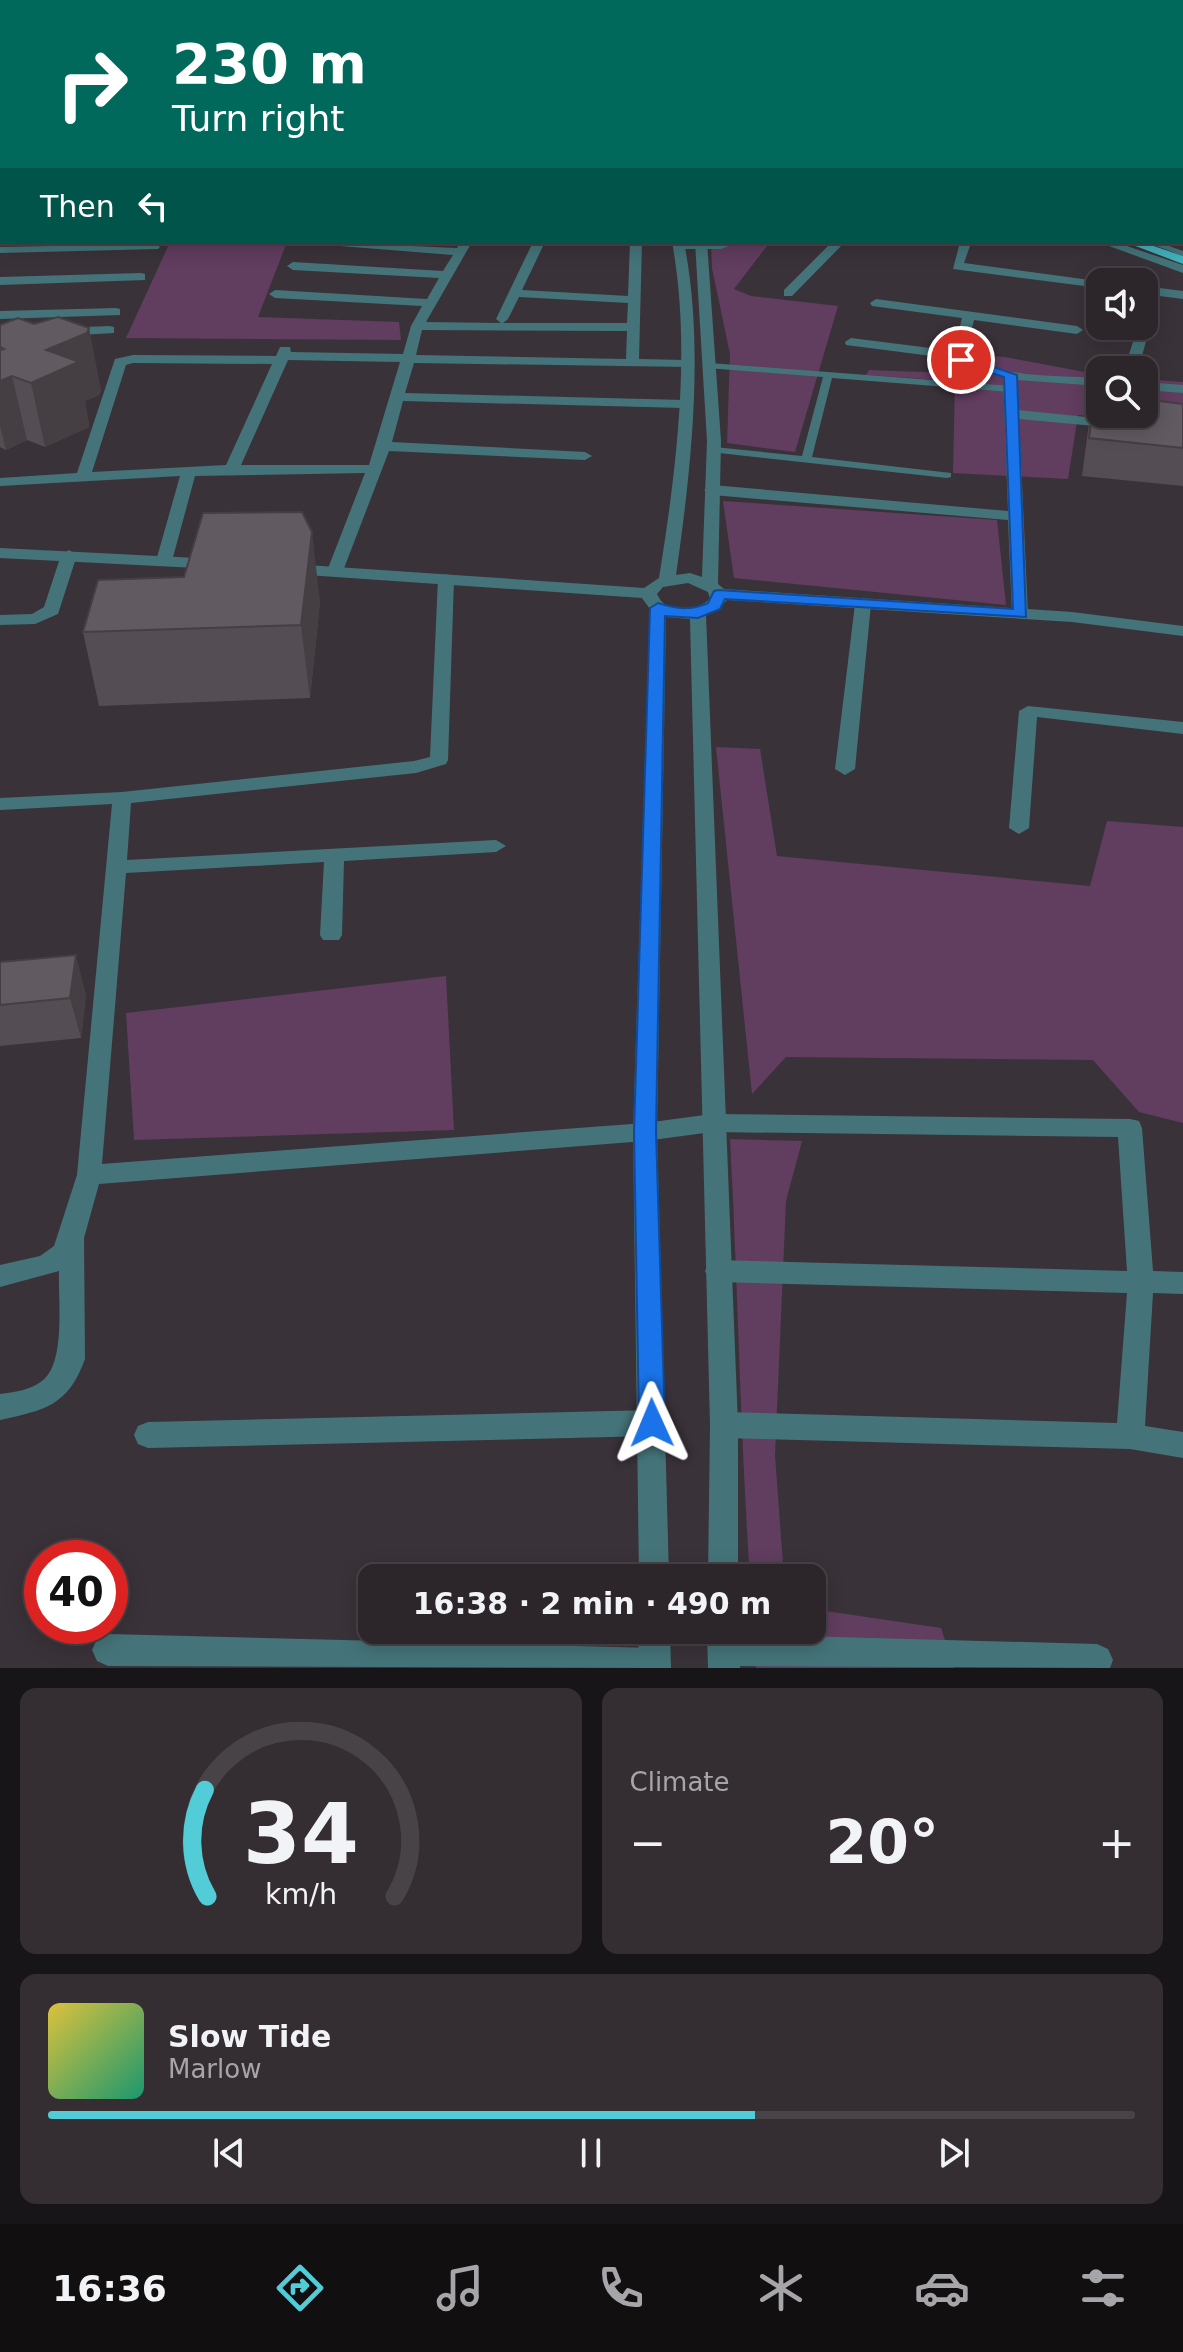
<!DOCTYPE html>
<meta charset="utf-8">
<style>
:root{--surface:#2c262b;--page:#342e33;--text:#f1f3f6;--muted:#a6a5a9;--line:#484347;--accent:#52ccd6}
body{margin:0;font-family:"DejaVu Sans",sans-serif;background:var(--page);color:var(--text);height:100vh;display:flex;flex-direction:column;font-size:30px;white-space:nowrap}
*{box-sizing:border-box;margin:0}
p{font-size:26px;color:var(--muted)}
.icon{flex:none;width:44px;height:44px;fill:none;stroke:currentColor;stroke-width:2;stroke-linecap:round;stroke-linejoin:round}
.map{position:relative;height:1668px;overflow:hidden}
.side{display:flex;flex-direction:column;gap:20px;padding:20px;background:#181518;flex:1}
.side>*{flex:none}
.guide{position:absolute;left:0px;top:0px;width:1184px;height:244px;box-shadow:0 4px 20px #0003,0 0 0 2px var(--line);background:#00695c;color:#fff;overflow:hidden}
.controls{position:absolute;left:1086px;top:268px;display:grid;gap:16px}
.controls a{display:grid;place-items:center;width:72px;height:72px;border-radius:16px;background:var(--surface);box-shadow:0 4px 20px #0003,0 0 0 2px var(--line);font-size:40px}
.speed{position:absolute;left:24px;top:1540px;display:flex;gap:16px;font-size:40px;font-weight:700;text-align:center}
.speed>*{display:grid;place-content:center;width:104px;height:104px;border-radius:50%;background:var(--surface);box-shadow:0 4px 20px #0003,0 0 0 2px var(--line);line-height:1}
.speed .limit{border:12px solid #d22;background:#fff;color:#111}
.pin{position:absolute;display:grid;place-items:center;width:68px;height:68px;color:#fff;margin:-34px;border:4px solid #fff;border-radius:50%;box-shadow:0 2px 8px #0007}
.me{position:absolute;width:88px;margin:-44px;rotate:359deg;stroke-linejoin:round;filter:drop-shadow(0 0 6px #0008)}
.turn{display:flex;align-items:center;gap:28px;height:168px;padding:0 40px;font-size:36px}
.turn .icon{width:104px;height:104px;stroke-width:2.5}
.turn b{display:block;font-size:56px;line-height:68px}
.then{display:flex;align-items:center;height:76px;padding:0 40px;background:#0003;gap:16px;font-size:30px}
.big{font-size:60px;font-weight:600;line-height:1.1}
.side .card{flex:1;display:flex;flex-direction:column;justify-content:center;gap:12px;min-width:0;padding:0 28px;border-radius:16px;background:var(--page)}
.side .dial{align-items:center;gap:0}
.dial svg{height:208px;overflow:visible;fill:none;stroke:var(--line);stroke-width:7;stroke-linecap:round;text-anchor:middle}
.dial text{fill:var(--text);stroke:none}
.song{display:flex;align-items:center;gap:24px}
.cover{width:96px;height:96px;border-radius:12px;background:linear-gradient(135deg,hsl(50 70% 55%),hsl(160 70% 35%))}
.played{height:8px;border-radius:4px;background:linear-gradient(90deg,var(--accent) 65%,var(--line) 65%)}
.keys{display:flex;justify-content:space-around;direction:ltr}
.heat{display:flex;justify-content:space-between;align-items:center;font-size:44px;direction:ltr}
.side .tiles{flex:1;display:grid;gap:20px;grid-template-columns:1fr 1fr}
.card:last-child{grid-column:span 2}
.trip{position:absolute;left:358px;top:1564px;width:468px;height:80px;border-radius:16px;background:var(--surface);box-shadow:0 4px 20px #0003,0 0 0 2px var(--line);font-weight:600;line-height:80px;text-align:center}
.menu{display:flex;height:128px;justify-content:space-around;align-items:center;background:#120f11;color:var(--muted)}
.menu .icon{width:56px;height:56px}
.menu .selected{color:var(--accent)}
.menu b{font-size:36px;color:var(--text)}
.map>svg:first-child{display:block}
.green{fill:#613d5f}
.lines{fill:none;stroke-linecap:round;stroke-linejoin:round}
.service{fill:#447479;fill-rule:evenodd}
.minor{fill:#447479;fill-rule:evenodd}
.tertiary{fill:#447479;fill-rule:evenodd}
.primary{fill:#41b2bc;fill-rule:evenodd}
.wall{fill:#544d53}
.shaded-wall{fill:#453f44}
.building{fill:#625a61;stroke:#453f44;stroke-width:2}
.route{fill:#1a73e8;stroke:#114b97;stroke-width:2}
</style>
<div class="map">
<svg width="1183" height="1668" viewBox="0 0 1183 1668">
<rect width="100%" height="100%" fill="#3a3239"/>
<g class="green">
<path d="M170,242H287L258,317L399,322L401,340L126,338Z"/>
<path d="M711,242H770L734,289L751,296L838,306L795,452L727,443L730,354L712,268Z"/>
<path d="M972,355L1005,357L1100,375V414H1144V379L1183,382V425L1078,415L1068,479L953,473L955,381L866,375L869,370L950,373Z"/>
<path d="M723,501L997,520L1006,605L734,578Z"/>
<path d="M716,747L760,749L777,856L1090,886L1107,821L1183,827V1123L1139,1112L1093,1060L786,1057L752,1094Z"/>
<path d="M446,976L454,1130L134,1140L126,1013Z"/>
<path d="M730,1139L802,1141L786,1201L775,1455L784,1578H750C740,1432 738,1286 730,1139Z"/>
<path d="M812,1609L941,1628L954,1668H756L754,1630H812Z"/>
</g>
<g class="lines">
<g class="service">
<path d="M1146,242H1158L1183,251V256Z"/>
<path d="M710,363L1011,386L1016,389L1011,392L832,378L812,457L951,473V477L947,478L710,452V448L714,447L802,456L823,377L707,368L705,366Z"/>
</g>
<g class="minor">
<path d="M188,0H203L205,2H190Z"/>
<path d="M229,0H243L245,2H231Z"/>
<path d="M508,0H520L522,2H510Z"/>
<path d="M615,0H624L626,2H617Z"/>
<rect x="696" y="0" width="8" height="2"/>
<rect x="764" y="0" width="8" height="2"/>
<path d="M871,0H879L880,2H872Z"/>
<path d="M983,0L981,2L937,1L938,0Z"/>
<rect x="1182" y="49" width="1" height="6"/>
<rect x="1182" y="64" width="1" height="6"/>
<rect x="0" y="85" width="2" height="6"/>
<path d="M2,119V125L0,126V120Z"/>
<rect x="0" y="151" width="2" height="6"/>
<rect x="0" y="179" width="2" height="6"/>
<rect x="1182" y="183" width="1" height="6"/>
<path d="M321,242L457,248L460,242H472L426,322L501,323L496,319L533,242H545L522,290L628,296L630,242H642L639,359L684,360L689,361V367L414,363L405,393L684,400L691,404L684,408L403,401L392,442L585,452L592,456L585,460L389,451L343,571L335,576L327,571L365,473L195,476L172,561L164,566L156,561L180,476L0,486V478L77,473L115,359L133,355L276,356L280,347H290L291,352L403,354L411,326L422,306L275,298L269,294L275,290L427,299L439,278L293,270L287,266L293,262L443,271L453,255L327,245ZM519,297L628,303L627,323H503L508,319ZM422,330L627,331L626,359L416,355ZM288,360L400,362L369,465H241ZM133,363L272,364L226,465L92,472L126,365Z"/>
<path d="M739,242L721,249H679L673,246L679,243Z"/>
<path d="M832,242H845L792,296H784V290Z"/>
<path d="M960,242L971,243L964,263L1105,282H1100V288L953,269Z"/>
<path d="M1098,242H1115L1183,265V273Z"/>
<path d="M154,244L160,247L158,249L0,253V247Z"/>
<path d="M141,273L145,274V280L0,285V277Z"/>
<path d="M1144,286L1183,291V299L1144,294Z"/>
<path d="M876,299L1077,326L1083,330L1077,334L974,320L966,355C1002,379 1058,375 1100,378V386L1017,380L1018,410L1116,420L1123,424L1116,428L1019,419L1028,614L1026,618H1014L1012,614L1008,520L712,495L704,490L712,485L1008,511L1003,377L967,368L955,359L846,345L845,342L851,338L954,351L962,318L872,306L870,303Z"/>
<path d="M116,308L120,309V315L0,319V311Z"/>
<path d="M1144,317L1152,320L1138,370H1124L1138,326H1144Z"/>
<path d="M109,326L114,327V333L64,336L58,332L64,328Z"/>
<path d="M1144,382L1183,385V393L1144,390Z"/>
<path d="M69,550L77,555L58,614L35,624L0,625V615L32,614L44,607L61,555Z"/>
<path d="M446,574L454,579L448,760L446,764L416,773L131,803L127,860L496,840L506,846L496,852L344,861L342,935L339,940H323L320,935L324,862L126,873L102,1164L645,1123L712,1114L1130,1119L1139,1121L1142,1128L1153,1271L1183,1272V1294L1153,1293L1145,1426L1183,1432V1458L1130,1449L724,1438L714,1434L710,1425L714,1416L724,1412L1117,1423L1127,1293L718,1282L709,1279L705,1271L709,1263L718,1260L1127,1271L1118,1137L712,1132L645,1141L99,1184L84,1238L85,1359C68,1406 45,1410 0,1420V1394C14,1392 31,1390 42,1381C66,1363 58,1300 59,1271L0,1287V1265L40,1256L54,1246L77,1175L112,804L0,810V798L122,792L414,761L430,757L438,579Z"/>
<path d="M863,599L871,604L855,769L845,775L835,769L855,604Z"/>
<path d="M1028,706L1183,722V734L1037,717L1029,828L1019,834L1009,828L1019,711Z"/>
<path d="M652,1410L662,1414L666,1423L662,1432L652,1436L148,1448L138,1444L134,1435L138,1426L148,1422Z"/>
<path d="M108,1634L655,1648L666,1653L671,1664L669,1668L108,1666L97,1661L92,1650L97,1639Z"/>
<path d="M724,1634L1097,1644L1108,1649L1113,1660L1110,1668L724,1666L713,1661L708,1650L713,1639Z"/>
</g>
<g class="tertiary">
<path d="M672,242H684C705,348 691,470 676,575L690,573L702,577L707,441L695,242H707L721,441L718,584L724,589L1072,612L1183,626V636L1072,622L727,600L718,610L706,615L738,1425V1578H708L710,1425L690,619L666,617L657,1132L669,1578H639L633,1132L650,609L642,598L292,574L284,569L292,564L644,588L659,578C676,472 692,349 672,242ZM688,583L708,592L710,599C695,612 666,616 657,594L663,587Z"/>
<path d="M0,548L216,559L224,564L216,569L0,558Z"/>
<path d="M638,1630H670L671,1668H639Z"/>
<path d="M707,1630H739L740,1668H708Z"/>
</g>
<g class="primary">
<path d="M436,0H447L449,2H438Z"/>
<path d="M478,0H490L492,2H480Z"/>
<rect x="1182" y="234" width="1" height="6"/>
<path d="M1125,242H1142L1183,256V264Z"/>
</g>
</g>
<g class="wall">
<path d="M548,0H613V2H550Z"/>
<rect x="1182" y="84" width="1" height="96"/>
<path d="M0,325L101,390L99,395L85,401L89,425V427L45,447L27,440L6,450L0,447Z"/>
<path d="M1095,394L1183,404V486L1082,476L1088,430Z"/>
<path d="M184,577L320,602L310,698L99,706L83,632Z"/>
<path d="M0,962L86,995L81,1038L0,1046Z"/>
</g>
<g class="shaded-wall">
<path d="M157,0H168V2H155Z"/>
<path d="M89,328L101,390L99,395L85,401L89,425V427L45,447L31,383L46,350Z"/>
<path d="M12,376L27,440L6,450L0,426V381Z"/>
<path d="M312,532L320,602L310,698L301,625Z"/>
<path d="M76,955L86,995L81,1038L70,998Z"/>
</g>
<g class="building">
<path d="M119,0H157L155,2H118Z"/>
<path d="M598,0H612L611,2H602Z"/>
<rect x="1182" y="84" width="1" height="50"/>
<path d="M58,317L89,328L87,333L46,350L77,361L76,363L31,383L12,376L0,381V350L4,349L0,347V325L18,318L34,324Z"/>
<path d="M1095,394L1100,395V414H1144V399L1183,404V448L1089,438Z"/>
<path d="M302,512L312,532L301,625L83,632L98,580L184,577L203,513Z"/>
<path d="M76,955L70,998L0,1005V962Z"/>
</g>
<path class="route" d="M961,356L1017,375L1026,617L725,599L720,609L698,618L665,616L656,1132L665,1423L661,1432L652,1435L643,1432L639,1423L634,1132L650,608L658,603C677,609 690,611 708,603L714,591L719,590L1013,609L1004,377L957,362V357Z"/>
</svg>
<div class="controls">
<a><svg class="icon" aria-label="sound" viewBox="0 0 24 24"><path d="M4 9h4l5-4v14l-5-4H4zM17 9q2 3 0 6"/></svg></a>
<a><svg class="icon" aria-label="search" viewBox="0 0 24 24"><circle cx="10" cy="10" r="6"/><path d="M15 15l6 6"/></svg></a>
</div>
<div class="speed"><div class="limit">40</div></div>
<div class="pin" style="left:961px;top:360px;background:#d93025"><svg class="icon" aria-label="arrive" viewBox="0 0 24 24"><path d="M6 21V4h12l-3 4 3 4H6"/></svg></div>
<svg class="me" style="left:652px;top:1423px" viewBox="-20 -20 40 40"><path d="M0-17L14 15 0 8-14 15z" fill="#1a73e8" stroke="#fff" stroke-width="4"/></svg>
<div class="trip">16:38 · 2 min · 490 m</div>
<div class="guide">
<div class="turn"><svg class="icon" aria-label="right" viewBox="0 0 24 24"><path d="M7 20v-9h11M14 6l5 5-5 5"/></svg><div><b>230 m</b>Turn right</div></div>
<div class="then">Then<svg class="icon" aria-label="left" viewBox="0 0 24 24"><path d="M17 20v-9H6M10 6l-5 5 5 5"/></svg></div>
</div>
</div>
<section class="side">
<div class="tiles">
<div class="card dial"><svg viewBox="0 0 100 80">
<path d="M14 69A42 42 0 1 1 86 69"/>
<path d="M14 69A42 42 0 0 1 13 28" stroke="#52ccd6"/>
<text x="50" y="56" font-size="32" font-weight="700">34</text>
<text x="50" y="72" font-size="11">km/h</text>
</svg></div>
<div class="card"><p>Climate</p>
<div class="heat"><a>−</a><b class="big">20°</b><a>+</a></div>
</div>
<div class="card">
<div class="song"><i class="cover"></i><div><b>Slow Tide</b><p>Marlow</p></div></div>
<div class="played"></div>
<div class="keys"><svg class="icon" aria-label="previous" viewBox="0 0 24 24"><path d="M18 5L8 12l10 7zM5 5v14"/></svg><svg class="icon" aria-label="pause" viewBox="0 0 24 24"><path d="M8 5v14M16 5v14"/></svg><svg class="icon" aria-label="next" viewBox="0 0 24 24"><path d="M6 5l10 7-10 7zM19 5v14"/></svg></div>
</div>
</div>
</section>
<nav class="menu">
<b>16:36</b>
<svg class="icon selected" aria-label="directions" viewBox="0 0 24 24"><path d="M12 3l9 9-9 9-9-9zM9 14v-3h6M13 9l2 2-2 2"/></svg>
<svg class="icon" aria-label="music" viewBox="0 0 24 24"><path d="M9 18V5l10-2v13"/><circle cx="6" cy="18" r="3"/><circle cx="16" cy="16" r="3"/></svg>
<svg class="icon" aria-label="phone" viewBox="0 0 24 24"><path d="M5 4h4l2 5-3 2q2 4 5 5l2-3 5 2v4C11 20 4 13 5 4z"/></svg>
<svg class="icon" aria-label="climate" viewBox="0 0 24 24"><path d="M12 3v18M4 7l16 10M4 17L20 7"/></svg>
<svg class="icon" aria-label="car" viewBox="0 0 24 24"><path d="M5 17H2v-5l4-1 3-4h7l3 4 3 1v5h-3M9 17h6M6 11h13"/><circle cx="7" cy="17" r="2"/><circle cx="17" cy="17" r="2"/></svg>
<svg class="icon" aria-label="filters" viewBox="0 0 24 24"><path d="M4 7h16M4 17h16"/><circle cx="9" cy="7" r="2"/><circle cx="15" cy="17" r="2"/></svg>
</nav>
